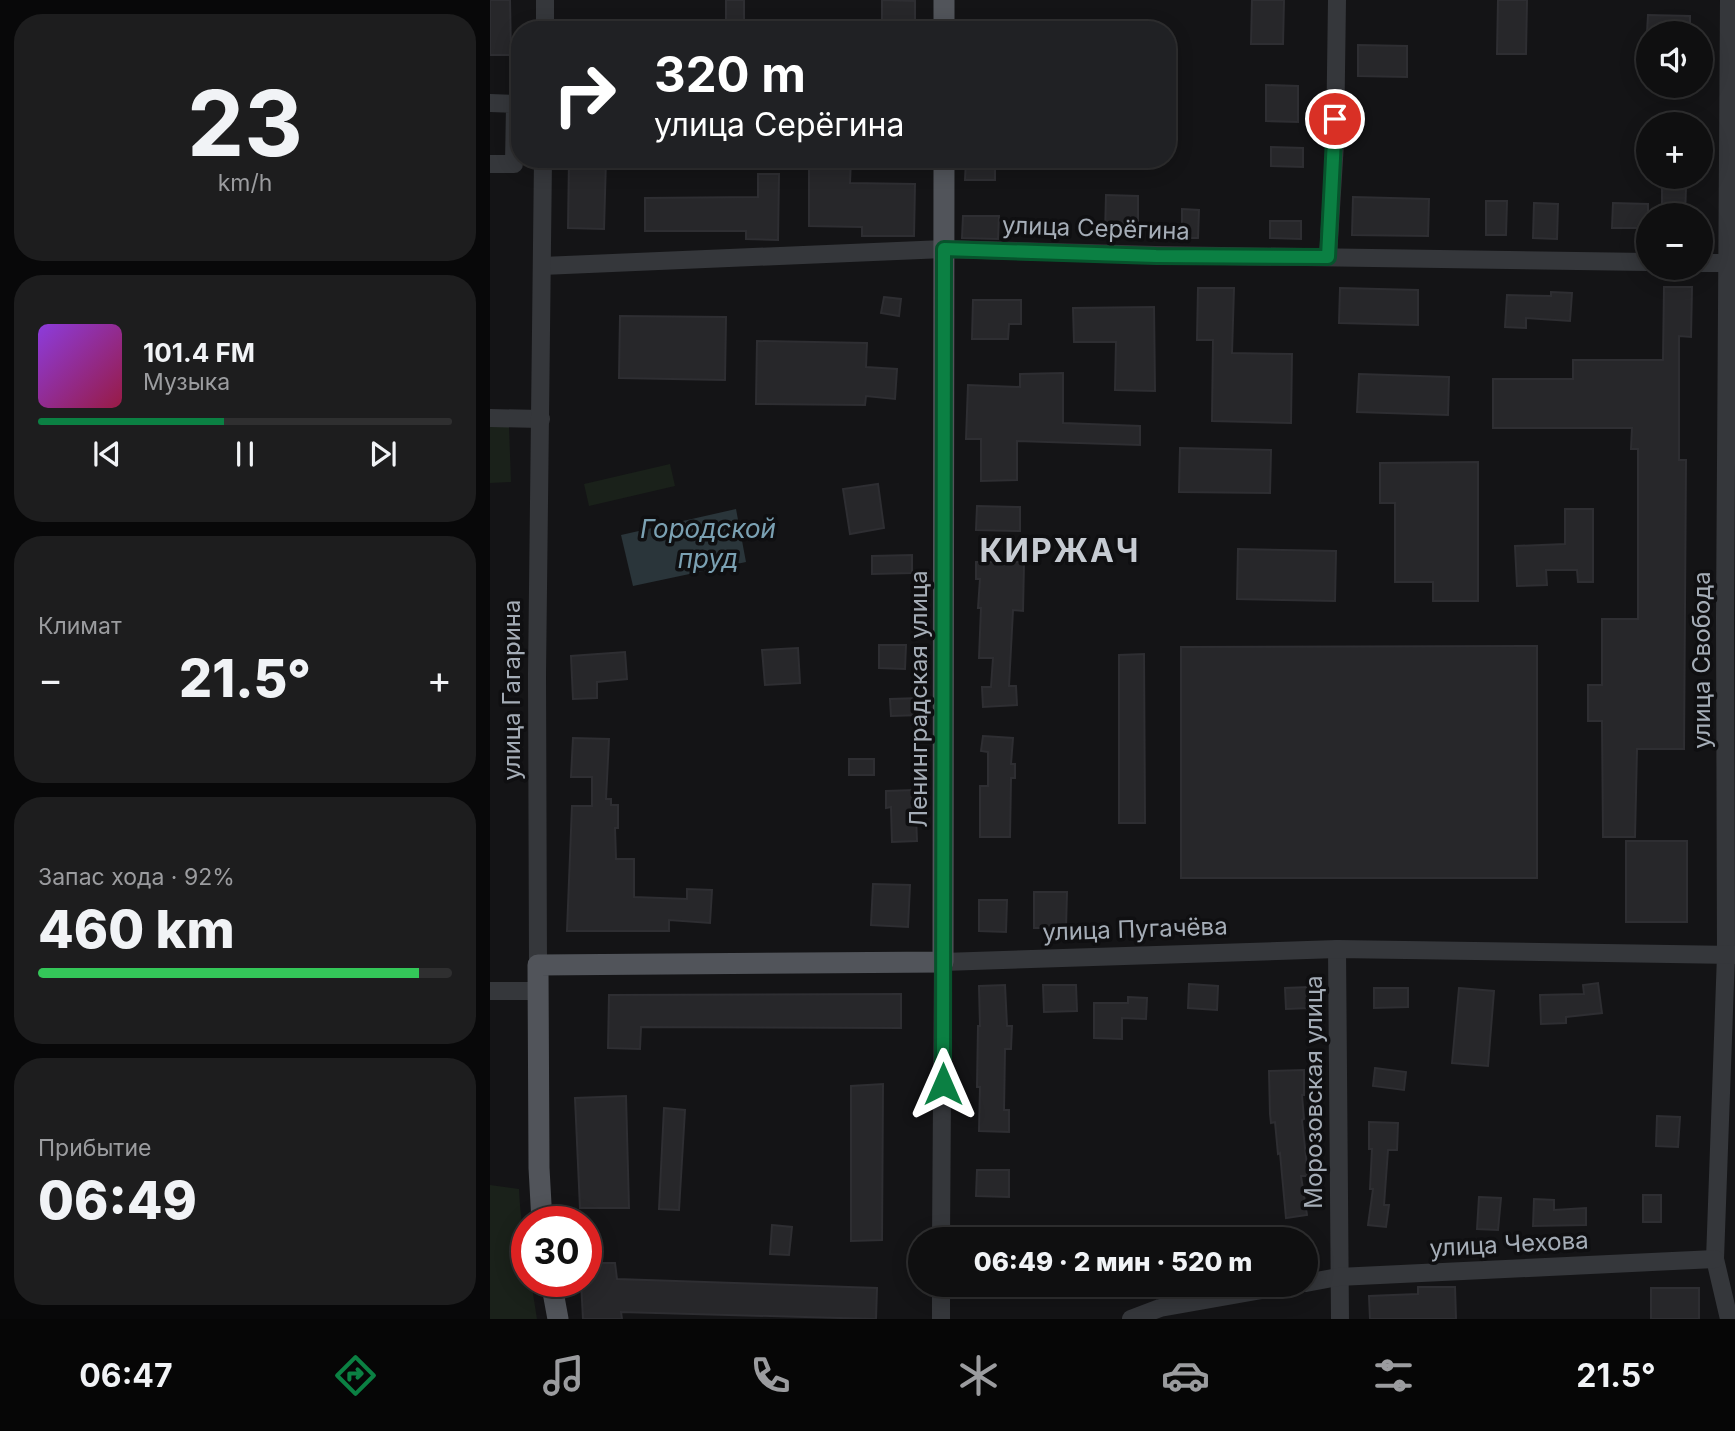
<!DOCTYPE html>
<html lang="ru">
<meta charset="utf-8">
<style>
:root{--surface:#0f0f10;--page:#1d1d1e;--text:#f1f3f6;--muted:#9b9c9f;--line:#2f2f30;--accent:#0b8043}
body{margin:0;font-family:Inter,sans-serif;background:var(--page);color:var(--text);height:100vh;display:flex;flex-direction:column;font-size:26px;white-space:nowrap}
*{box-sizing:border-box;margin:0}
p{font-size:23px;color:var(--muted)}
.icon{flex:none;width:38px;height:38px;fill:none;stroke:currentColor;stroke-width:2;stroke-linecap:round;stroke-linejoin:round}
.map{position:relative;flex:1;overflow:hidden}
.panel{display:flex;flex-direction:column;gap:14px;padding:14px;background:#080809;width:490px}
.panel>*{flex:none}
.guide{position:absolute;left:21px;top:21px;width:665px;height:147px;border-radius:28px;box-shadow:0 4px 18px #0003,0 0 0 2px var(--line);background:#202124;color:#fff;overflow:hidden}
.controls{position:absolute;left:1146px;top:21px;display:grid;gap:14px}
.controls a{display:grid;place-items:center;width:77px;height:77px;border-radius:50%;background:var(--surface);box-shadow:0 4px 18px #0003,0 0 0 2px var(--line);font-size:35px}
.speed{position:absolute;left:21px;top:1206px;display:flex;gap:14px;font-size:35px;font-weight:700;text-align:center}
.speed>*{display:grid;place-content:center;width:91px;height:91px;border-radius:50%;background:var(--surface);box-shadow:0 4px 18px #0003,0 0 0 2px var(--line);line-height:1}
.speed .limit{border:10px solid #d22;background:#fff;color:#111}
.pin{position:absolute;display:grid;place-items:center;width:60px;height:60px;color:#fff;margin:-30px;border:4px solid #fff;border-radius:50%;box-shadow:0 2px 7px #0007}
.me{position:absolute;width:77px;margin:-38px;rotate:0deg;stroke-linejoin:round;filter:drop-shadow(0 0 5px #0008)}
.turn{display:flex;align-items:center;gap:24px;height:147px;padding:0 28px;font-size:32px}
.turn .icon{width:91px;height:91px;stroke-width:2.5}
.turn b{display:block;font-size:49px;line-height:60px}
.big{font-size:52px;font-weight:800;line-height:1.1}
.panel .tile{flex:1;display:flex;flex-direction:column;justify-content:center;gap:10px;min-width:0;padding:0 24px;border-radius:28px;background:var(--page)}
.panel .dial{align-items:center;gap:0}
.dial b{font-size:91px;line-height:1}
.song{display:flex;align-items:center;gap:21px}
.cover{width:84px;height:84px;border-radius:10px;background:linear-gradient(135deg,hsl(270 70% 55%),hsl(340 70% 35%))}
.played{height:7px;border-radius:4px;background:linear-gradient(90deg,var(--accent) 45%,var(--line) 45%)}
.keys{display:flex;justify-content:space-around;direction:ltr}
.heat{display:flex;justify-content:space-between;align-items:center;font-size:38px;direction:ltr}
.charge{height:10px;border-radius:5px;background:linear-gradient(90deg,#34c759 92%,var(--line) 0)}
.trip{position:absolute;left:418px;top:1227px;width:410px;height:70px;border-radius:35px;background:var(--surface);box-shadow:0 4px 18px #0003,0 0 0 2px var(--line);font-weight:800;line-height:70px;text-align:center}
.tabs{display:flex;height:112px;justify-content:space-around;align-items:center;background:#060606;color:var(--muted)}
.tabs .icon{width:49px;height:49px}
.tabs .active{color:var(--accent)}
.tabs b{font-size:32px;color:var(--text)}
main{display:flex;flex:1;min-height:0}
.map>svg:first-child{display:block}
.green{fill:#1a211a}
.water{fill:#2a353a}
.building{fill:#27272a;stroke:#2e2e32;stroke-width:2}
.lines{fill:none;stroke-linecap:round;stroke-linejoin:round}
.minor{stroke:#35373b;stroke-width:18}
.major{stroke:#51545a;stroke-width:21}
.route-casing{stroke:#07532c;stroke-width:18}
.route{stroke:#0b8043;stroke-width:12}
.labels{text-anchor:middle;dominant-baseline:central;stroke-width:7;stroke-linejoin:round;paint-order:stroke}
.street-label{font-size:24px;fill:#a5adb7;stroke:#0f0f11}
.water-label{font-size:26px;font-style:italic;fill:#7ba1b3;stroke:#0f0f11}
.district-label{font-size:32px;font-weight:bold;letter-spacing:2px;fill:#c6cbd2;stroke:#0f0f11}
</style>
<main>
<section class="panel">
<div class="tile dial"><b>23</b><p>km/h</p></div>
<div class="tile">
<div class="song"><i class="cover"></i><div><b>101.4 FM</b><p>Музыка</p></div></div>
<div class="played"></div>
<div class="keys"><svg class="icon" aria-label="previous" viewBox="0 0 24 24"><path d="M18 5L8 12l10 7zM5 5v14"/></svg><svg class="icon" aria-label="pause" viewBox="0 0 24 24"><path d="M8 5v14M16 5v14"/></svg><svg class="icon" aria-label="next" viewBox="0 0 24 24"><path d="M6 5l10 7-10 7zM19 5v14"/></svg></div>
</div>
<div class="tile"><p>Климат</p>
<div class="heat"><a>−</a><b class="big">21.5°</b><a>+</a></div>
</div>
<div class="tile"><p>Запас хода · 92%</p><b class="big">460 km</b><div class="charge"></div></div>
<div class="tile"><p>Прибытие</p><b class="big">06:49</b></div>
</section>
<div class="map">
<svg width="1245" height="1319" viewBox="0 0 1245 1319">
<rect width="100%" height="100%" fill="#141416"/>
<g class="green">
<path d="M0,427H19L21,482L0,483Z"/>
<path d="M180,464L185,486L99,506L94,484Z"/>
<path d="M0,1185L29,1189C30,1220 37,1250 37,1281H41L47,1319H0Z"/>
</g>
<path class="water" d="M246,509L256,562L143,586L131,535Z"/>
<g class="building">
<path d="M0,0H20L21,55H0Z"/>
<rect x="236" y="0" width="18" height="30"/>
<path d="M392,0L425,1V25L392,24Z"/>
<path d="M762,0H794L793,44H761Z"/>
<path d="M1008,0H1037L1036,54H1007Z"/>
<path d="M1158,15L1200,16V33H1157Z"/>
<path d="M868,45L917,46V77L868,76Z"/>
<path d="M776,85L808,86V122L776,121Z"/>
<path d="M781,147L813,148V167L781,166Z"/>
<path d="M79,159H116L114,229L78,228Z"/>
<path d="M319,159H361L360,183L425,184L424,236H372V227L319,226Z"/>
<path d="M476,159L505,160V180H475Z"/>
<path d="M268,174H289L288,240L256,239V231H155V198L268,197Z"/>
<path d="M1172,188H1196L1195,215H1172Z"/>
<path d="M616,195L648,196V234H615Z"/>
<path d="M863,197L939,199L938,236L862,235Z"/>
<path d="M996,201H1017L1016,235H996Z"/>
<path d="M1044,203L1068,204L1067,239L1043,238Z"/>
<path d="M1123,203L1158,204V228H1122Z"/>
<path d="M692,209L709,210L708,238H692Z"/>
<path d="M473,216H509L508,239L472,238Z"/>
<path d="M780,221H811V239L780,238Z"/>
<path d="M1174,287H1202L1201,337L1189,336V460H1196L1194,749H1147L1145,837H1113L1112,721H1098V685H1112V619H1148V449H1141L1142,428H1003V379H1083V360H1173Z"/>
<path d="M708,288H744L742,353L802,354L801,423L722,421L723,340H707Z"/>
<path d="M850,288L928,290V325L849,323Z"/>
<path d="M1061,292L1082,293L1080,321L1036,318V328L1015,327L1017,295L1061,296Z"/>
<path d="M394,297L411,299L409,316L391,313Z"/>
<path d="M483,300H531V324H519L518,339H482Z"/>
<path d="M664,307L665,391L625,390L626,342H584L583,308Z"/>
<path d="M130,316L236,317L235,380L129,378Z"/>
<path d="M267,341L377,343L376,367L407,369L405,399L376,396L375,405L266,404Z"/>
<path d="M573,373V423L650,426V445L527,441V480L491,481V439H476L478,385L530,387V374Z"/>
<path d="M869,374L959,377L958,415L867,412Z"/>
<path d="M690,448L781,450L780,493L689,492Z"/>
<path d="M988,462V601H943V582H905V503H890V463Z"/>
<path d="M388,484L394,528L360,534L353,489Z"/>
<path d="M487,506L530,507V531L486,530Z"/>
<path d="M1075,509H1103V582H1088L1087,570H1056L1057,585L1027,586L1025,546L1075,544Z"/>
<path d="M748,549L846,551L845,601L747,599Z"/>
<path d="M422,555V573L382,574V556Z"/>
<path d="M486,562H534L533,611L523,610L519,686H526L527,705L493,707L492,687H501L503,658H489L491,608H488L490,579H486Z"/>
<path d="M389,645H416L415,669L389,668Z"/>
<path d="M1047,646V878H691V647Z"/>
<path d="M308,648L310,683L275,685L272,650Z"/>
<path d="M135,652L137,679L107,682V698L83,699L81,656Z"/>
<path d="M654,654L655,823H629V655Z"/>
<path d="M430,698L431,715L401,716L400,699Z"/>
<path d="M493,736L523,738L521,764H525V778H521L520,837H490V786H498V752L491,751Z"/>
<path d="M83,738L119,739L116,799H121V805H128V828H125L126,859H144V897L197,899V889L222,890L220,923L179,920V931H77L82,806H102V777H81Z"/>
<rect x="359" y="759" width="25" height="16"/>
<path d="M425,790L427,841L402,842L401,807L396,808V791Z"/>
<rect x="1136" y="841" width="61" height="81"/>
<path d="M383,884L420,885L418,927L381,925Z"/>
<path d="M544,892H577L576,928H544Z"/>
<path d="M489,900H517L516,932L489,931Z"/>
<path d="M1108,983L1112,1013L1076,1017V1023L1051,1024L1050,995L1094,994L1093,985Z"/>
<path d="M699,984L728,986L727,1010L698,1008Z"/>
<path d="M515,985L517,1026H522L521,1049H515L514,1110H519V1132L489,1131L490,1087H487L488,1026H490L489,986Z"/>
<path d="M553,985H586L587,1011L554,1012Z"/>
<path d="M819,987L820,1008L796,1009L795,988Z"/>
<path d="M884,988H918V1007L884,1008Z"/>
<path d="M969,988L1004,991L998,1066L962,1063Z"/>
<path d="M411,994V1028L151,1027L150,1049L118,1048L119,995Z"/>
<path d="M638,997L657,998L656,1019L632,1018V1039L604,1038V1003H638Z"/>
<path d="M885,1068L916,1072L914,1090L883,1086Z"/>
<path d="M814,1070V1095H812L814,1119L812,1120L818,1176H811L817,1215L796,1218L790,1153L788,1154L785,1122L781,1123L780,1114L779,1071Z"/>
<path d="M393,1084L392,1240L361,1241V1086Z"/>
<path d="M136,1096L139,1208H90L85,1098Z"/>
<path d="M174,1108L195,1110L189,1210L169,1209Z"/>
<path d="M1167,1116L1190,1117L1188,1147L1166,1146Z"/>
<path d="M879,1122L908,1123L907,1150H898L894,1205H899L896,1227L878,1225L883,1189H880L882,1149H879Z"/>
<path d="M487,1170H519V1197L486,1196Z"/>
<rect x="1153" y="1195" width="18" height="27"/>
<path d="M989,1197L1011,1198L1008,1230L987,1229Z"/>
<path d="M1044,1199L1064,1200V1210L1096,1208V1225L1043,1226Z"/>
<path d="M282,1225L302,1227L299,1255L280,1254Z"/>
<path d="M96,1263H125L127,1279L387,1288L386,1319L131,1312L132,1319H93L91,1281H96Z"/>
<path d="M928,1287H965L966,1319H880L879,1296L928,1294Z"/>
<rect x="1161" y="1288" width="48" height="31"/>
</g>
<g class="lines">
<g class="minor">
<path d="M1239,0L1235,618L1236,955L1225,1259L1239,1319"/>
<path d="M55,30V0"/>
<path d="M0,103L25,104L24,164H0"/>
<path d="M838,257L845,143L847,0"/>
<path d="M1211,263H1245"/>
<path d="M52,266L454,249L666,255L1158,262"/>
<path d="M0,418L51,419"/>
<path d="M847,949L850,1319"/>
<path d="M48,965L47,674L53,159"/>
<path d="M0,991H48"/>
<path d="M451,1239L453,962L847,949L1245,955"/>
<path d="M816,1283L848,1277L1225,1259"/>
<path d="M451,1319V1284"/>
<path d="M641,1319L670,1308L806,1284"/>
</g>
<g class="major">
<path d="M454,30V0"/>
<path d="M52,1222L49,1168L48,965L453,962L454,159"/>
<path d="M61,1281L68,1319"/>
</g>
</g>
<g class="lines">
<g class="route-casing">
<path id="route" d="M453,1084L454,249L666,256L838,257L845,119"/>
</g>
<use href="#route" class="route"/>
</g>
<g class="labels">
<g class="street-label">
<text transform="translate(606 228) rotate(2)">улица Серёгина</text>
<text transform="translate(1211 660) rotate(-90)">улица Свобода</text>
<text transform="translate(21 690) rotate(-90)">улица Гагарина</text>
<text transform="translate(428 699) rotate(-90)">Ленинградская улица</text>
<text transform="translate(645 929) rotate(-2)">улица Пугачёва</text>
<text transform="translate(823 1092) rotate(-90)">Морозовская улица</text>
<text transform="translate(1019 1244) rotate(-3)">улица Чехова</text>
</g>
<g class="water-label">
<text x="218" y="528">Городской<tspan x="218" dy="30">пруд</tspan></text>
</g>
<g class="district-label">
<text x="570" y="550">КИРЖАЧ</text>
</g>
</g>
</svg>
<div class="controls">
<a><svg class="icon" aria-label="sound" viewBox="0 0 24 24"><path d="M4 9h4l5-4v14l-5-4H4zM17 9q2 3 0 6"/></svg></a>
<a>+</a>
<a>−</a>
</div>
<div class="speed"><div class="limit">30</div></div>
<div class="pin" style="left:845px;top:119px;background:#d93025"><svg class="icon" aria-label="arrive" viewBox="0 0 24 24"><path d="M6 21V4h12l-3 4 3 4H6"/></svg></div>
<svg class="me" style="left:453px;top:1084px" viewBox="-20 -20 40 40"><path d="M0-17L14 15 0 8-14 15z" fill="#0b8043" stroke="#fff" stroke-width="4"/></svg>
<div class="trip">06:49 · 2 мин · 520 m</div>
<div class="guide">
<div class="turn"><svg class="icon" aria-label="right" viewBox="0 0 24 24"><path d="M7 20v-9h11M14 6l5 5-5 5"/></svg><div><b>320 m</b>улица Серёгина</div></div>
</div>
</div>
</main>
<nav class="tabs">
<b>06:47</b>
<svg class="icon active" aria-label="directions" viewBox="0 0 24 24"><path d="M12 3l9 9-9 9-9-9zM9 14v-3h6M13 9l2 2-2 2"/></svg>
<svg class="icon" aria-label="music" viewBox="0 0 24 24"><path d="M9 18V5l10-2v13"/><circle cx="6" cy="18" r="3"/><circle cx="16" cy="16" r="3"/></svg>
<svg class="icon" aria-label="phone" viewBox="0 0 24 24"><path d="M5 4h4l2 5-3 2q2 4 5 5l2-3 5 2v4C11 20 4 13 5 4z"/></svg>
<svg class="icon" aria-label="climate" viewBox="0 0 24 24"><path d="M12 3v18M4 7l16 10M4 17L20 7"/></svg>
<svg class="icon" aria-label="car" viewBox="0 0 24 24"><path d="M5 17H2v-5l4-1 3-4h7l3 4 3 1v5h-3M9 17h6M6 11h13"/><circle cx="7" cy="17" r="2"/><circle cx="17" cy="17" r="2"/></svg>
<svg class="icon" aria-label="filters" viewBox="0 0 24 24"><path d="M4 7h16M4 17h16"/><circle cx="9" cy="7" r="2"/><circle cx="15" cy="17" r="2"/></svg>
<b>21.5°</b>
</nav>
